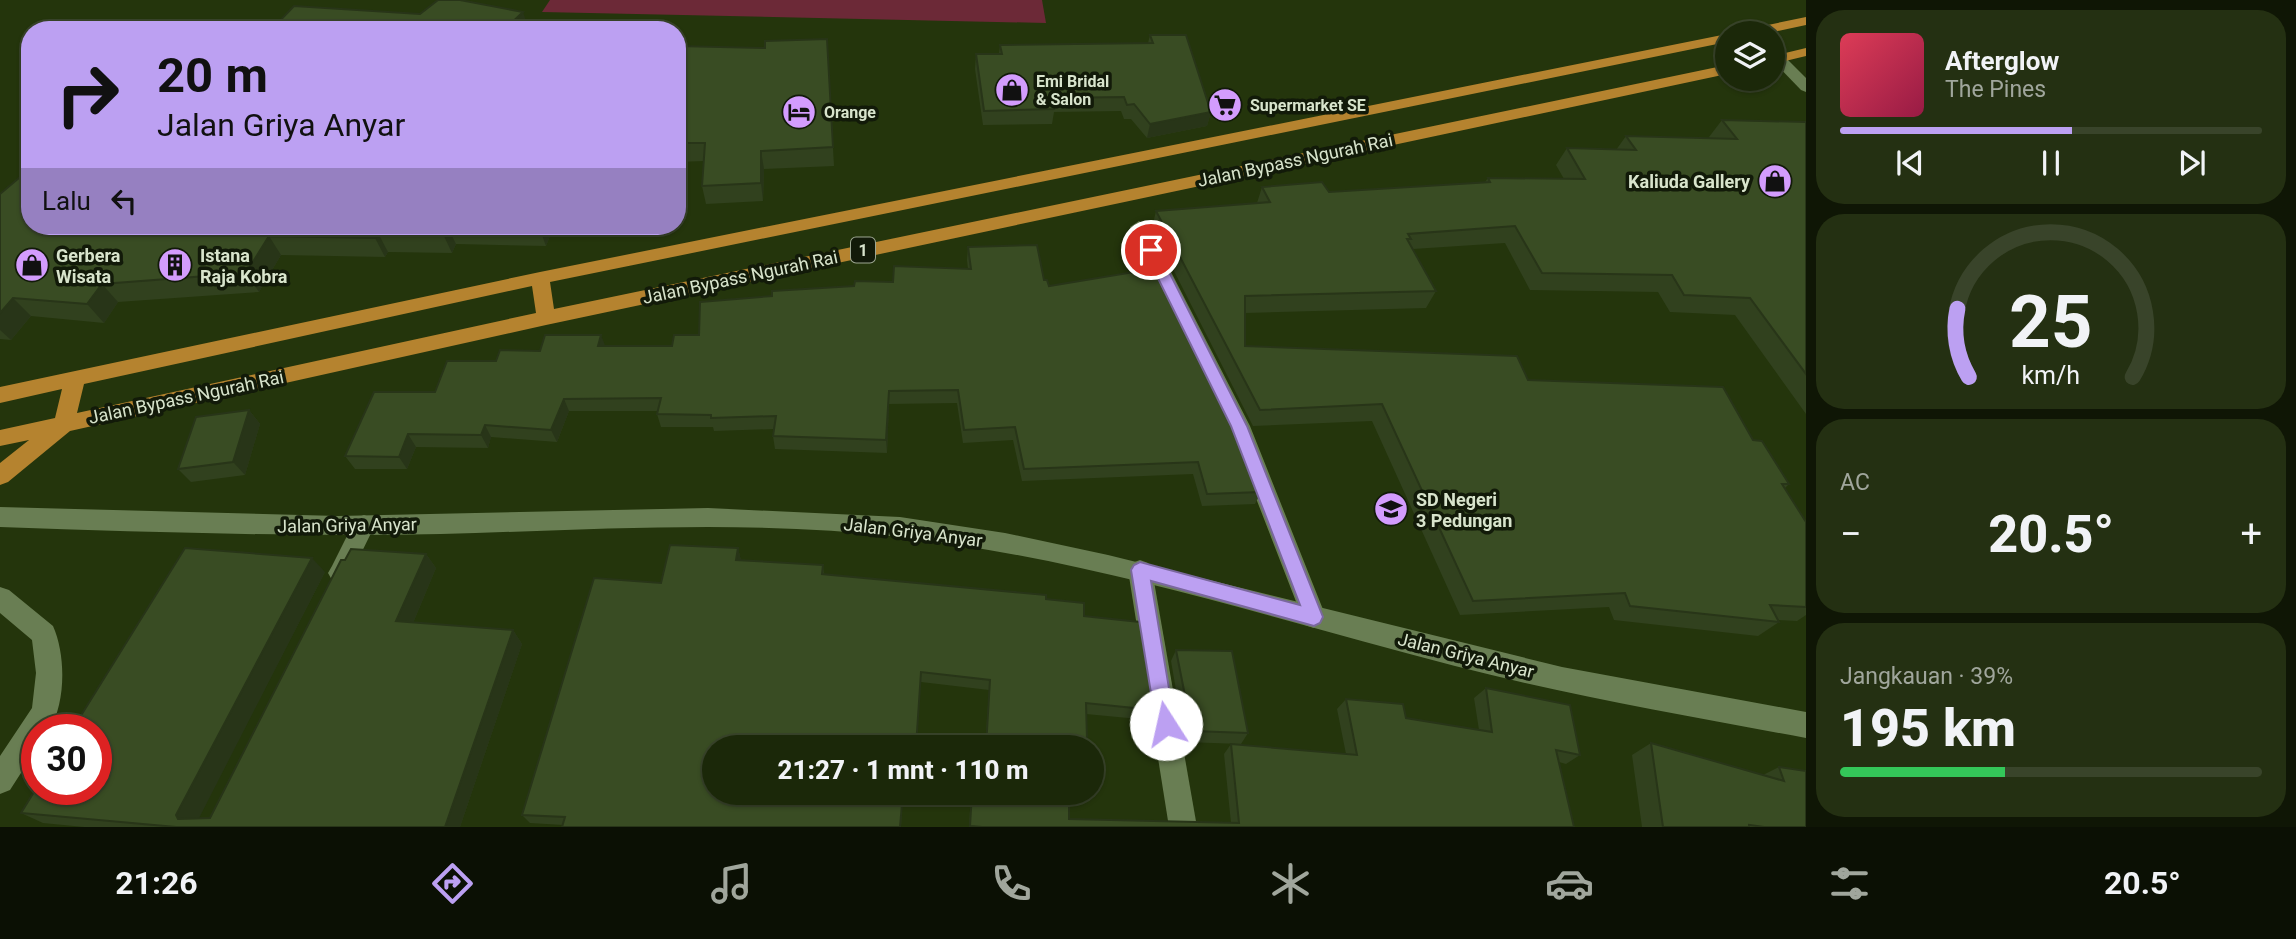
<!DOCTYPE html>
<html lang="id">
<meta charset="utf-8">
<style>
:root{--surface:#1b2809;--page:#243012;--text:#f1f3f6;--muted:#a0a69c;--line:#39442a;--accent:#bca0f2}
body{margin:0;font-family:Roboto,sans-serif;background:var(--page);color:var(--text);height:100vh;display:flex;flex-direction:column;font-size:26px;white-space:nowrap}
*{box-sizing:border-box;margin:0}
p{font-size:23px;color:var(--muted)}
.icon{flex:none;width:38px;height:38px;fill:none;stroke:currentColor;stroke-width:2;stroke-linecap:round;stroke-linejoin:round}
.map{position:relative;flex:1;overflow:hidden}
.side{display:flex;flex-direction:column;gap:10px;padding:10px;background:#0f1605;width:490px}
.side>*{flex:none}
.guide{position:absolute;left:21px;top:21px;width:665px;height:214px;border-radius:28px;box-shadow:0 2px 5px #0004,0 0 0 2px var(--line);background:#bca0f2;color:#111;overflow:hidden}
.controls{position:absolute;left:1715px;top:21px;display:grid;gap:14px}
.controls a{display:grid;place-items:center;width:70px;height:70px;border-radius:50%;background:var(--surface);box-shadow:0 2px 5px #0004,0 0 0 2px var(--line);font-size:35px}
.speed{position:absolute;left:21px;top:714px;display:flex;gap:14px;font-size:35px;font-weight:700;text-align:center}
.speed>*{display:grid;place-content:center;width:91px;height:91px;border-radius:50%;background:var(--surface);box-shadow:0 2px 5px #0004,0 0 0 2px var(--line);line-height:1}
.speed .limit{border:10px solid #d22;background:#fff;color:#111}
.pin{position:absolute;display:grid;place-items:center;width:60px;height:60px;color:#fff;margin:-30px;border:4px solid #fff;border-radius:50%;box-shadow:0 2px 7px #0007}
.me{position:absolute;width:77px;margin:-38px;rotate:350deg;stroke-linejoin:round;filter:drop-shadow(0 0 5px #0008)}
.turn{display:flex;align-items:center;gap:24px;height:147px;padding:0 21px;font-size:32px}
.turn .icon{width:91px;height:91px;stroke-width:2.5}
.turn b{display:block;font-size:49px;line-height:60px}
.then{display:flex;align-items:center;height:66px;padding:0 21px;background:#0003;gap:14px;font-size:26px}
.big{font-size:52px;font-weight:800;line-height:1.1}
.side .widget{flex:1;display:flex;flex-direction:column;justify-content:center;gap:10px;min-width:0;padding:0 24px;border-radius:28px;background:var(--page)}
.side .dial{align-items:center;gap:0}
.dial svg{height:182px;overflow:visible;fill:none;stroke:var(--line);stroke-width:7;stroke-linecap:round;text-anchor:middle}
.dial text{fill:var(--text);stroke:none}
.song{display:flex;align-items:center;gap:21px}
.cover{width:84px;height:84px;border-radius:10px;background:linear-gradient(135deg,hsl(350 70% 55%),hsl(340 70% 35%))}
.played{height:7px;border-radius:4px;background:linear-gradient(90deg,var(--accent) 55%,var(--line) 55%)}
.keys{display:flex;justify-content:space-around;direction:ltr}
.heat{display:flex;justify-content:space-between;align-items:center;font-size:38px;direction:ltr}
.charge{height:10px;border-radius:5px;background:linear-gradient(90deg,#34c759 39%,var(--line) 0)}
.trip{position:absolute;left:702px;top:735px;width:402px;height:70px;border-radius:35px;background:var(--surface);box-shadow:0 2px 5px #0004,0 0 0 2px var(--line);font-weight:800;line-height:70px;text-align:center}
.dock{display:flex;height:112px;justify-content:space-around;align-items:center;background:#0b1004;color:var(--muted)}
.dock .icon{width:49px;height:49px}
.dock .on{color:var(--accent)}
.dock b{font-size:32px;color:var(--text)}
main{display:flex;flex:1;min-height:0}
.map>svg:first-child{display:block}
.green{fill:#6c2937}
.lines{fill:none;stroke-linecap:round;stroke-linejoin:round}
.service{fill:#697e53;fill-rule:evenodd}
.minor{fill:#697e53;fill-rule:evenodd}
.tertiary{fill:#697e53;fill-rule:evenodd}
.trunk{fill:#b5832f;fill-rule:evenodd}
.wall{fill:#31411e}
.shaded-wall{fill:#283518}
.building{fill:#394c23;stroke:#283518;stroke-width:2}
.route{fill:#bca0f2;stroke:#7a689d;stroke-width:2}
.labels{text-anchor:middle;dominant-baseline:central;stroke-width:7;stroke-linejoin:round;paint-order:stroke}
.far-poi-label{font-size:16px;font-weight:bold;fill:#d8e4cc;stroke:#121a09;text-anchor:start}
.shield{fill:#121a09;stroke:#9da792;stroke-width:2}
.shield-label{font-size:16px;font-weight:bold;fill:#d8e4cc}
.street-label{font-size:18px;fill:#d8e4cc;stroke:#121a09}
.poi-label{font-size:18px;font-weight:bold;fill:#d8e4cc;stroke:#121a09;text-anchor:start}
</style>
<main>
<div class="map">
<svg width="1806" height="827" viewBox="0 0 1806 827">
<rect width="100%" height="100%" fill="#24350c"/>
<path class="green" d="M550,0H1042L1046,23L542,12Z"/>
<g class="lines">
<path class="service" d="M0,587L9,590L53,626C66,655 66,703 49,730H37V748L10,790L0,794V756L32,708L36,673L32,640L0,613Z"/>
<g class="minor">
<path d="M1779,55L1784,56L1806,78V92L1801,90L1774,62L1773,57Z"/>
<path d="M1139,221L1148,227L1250,426L1326,617L1323,625L1314,628L1305,625L1302,617L1228,426L1130,227Z"/>
<path d="M364,515L372,518L375,525L348,580L340,583L332,580L328,573L332,566L356,518Z"/>
<path d="M1140,560L1148,563L1152,570L1197,827H1169L1128,570L1132,563Z"/>
</g>
<path class="tertiary" d="M0,507L338,516L708,508L900,517L1005,533L1108,555L1562,667L1806,712V738C1688,716 1571,696 1455,666C1272,618 1089,559 900,537C748,519 594,530 441,534C294,537 147,532 0,527Z"/>
<g class="trunk">
<path d="M1806,17V25L1768,33H1742L1744,30Z"/>
<path d="M1727,34V42L550,282L554,309L1727,65V74L546,325L70,431L8,482L0,485V463L29,440L0,446V430L55,418L62,389L0,403V387L540,272ZM532,286L536,313L77,413L84,384Z"/>
<path d="M1806,48V56L1773,64V56Z"/>
</g>
</g>
<g class="wall">
<path d="M1150,35L1211,112L1207,126L1147,138L1131,119H1124L1121,111L1054,112L1052,124L983,125L975,69L976,54H999L1000,45L1148,43Z"/>
<path d="M827,39L834,166L764,169L763,201L706,204L702,186L704,161L677,162V46L765,48Z"/>
<path d="M1722,120L1806,122V414L1735,315L1670,312L1658,292L1530,290L1505,243L1413,249L1436,291L1426,308L1245,313V346L1528,380L1753,440L1789,484L1785,488L1806,522V615L1797,621L1778,620L1779,622L1758,636L1614,620L1609,607L1460,615L1372,421L1253,426L1152,228L1156,211L1257,203L1262,187L1329,192L1485,182L1488,178L1564,179L1556,165L1567,148L1616,150L1626,136L1710,138L1709,137Z"/>
<path d="M0,194L554,226L546,246L456,244L452,253L388,252L385,257L281,255L259,292L118,302L104,323L31,316L11,340L0,339Z"/>
<path d="M968,247L1044,280L1049,286L1261,492L1255,504L1202,506L1193,474L1022,481L1013,440L963,443L957,403L889,404L887,453L775,449L773,436L774,429L714,431L713,427H661L657,414L658,411H569L557,442L491,437L488,448L416,447L407,469H355L345,456L435,392L496,361L605,346H672L699,335L772,296L893,282L968,269L967,260Z"/>
<path d="M249,410L260,424L245,475L191,482L178,469Z"/>
<path d="M738,548L741,561L823,565L824,575L1046,599L1084,616L1154,710L1149,720L1086,714L1087,739L1083,747H985L989,690L921,682L714,793H903L901,827L563,825L530,823L522,815L661,583Z"/>
<path d="M426,554L436,568L413,623L513,630L522,644L460,827H84L43,823L21,813L325,572L198,818H210L345,560Z"/>
<path d="M1176,650L1248,733L1241,744L1185,742L1171,661Z"/>
<path d="M1486,688L1580,755L1566,764L1559,762L1574,827H969L971,793H1069V819L1231,823L1224,754L1231,744L1346,754L1337,709L1346,699L1406,718L1479,730L1474,698Z"/>
<path d="M1651,743L1763,775L1779,767L1806,827H1642L1632,755Z"/>
</g>
<g class="shaded-wall">
<path d="M523,12L529,30H504Z"/>
<path d="M1211,112L1207,126L1147,138L1150,124Z"/>
<path d="M761,151L764,169L763,201L761,183Z"/>
<path d="M447,226L456,244L452,253L443,234Z"/>
<path d="M540,226H554L546,246L539,227Z"/>
<path d="M378,233L388,252L385,257L375,238Z"/>
<path d="M269,236L281,255L259,292L246,273Z"/>
<path d="M102,284L118,302L104,323L87,304Z"/>
<path d="M13,298L31,316L11,340L0,330V313Z"/>
<path d="M601,335L606,348L598,346Z"/>
<path d="M889,391V404L887,453L886,440Z"/>
<path d="M564,399L569,411L557,442L551,430Z"/>
<path d="M249,410L260,424L245,475L233,462Z"/>
<path d="M485,425L491,437L488,448L481,435Z"/>
<path d="M408,434L416,447L407,469L399,457Z"/>
<path d="M738,548L741,560L739,572L736,560Z"/>
<path d="M426,554L436,568L408,635L396,621Z"/>
<path d="M312,558L325,572L195,826L178,819L176,815Z"/>
<path d="M513,630L522,644L460,827H445Z"/>
</g>
<g class="building">
<path d="M438,0H460L523,12L504,30H271L294,6L420,14Z"/>
<path d="M1150,35H1186L1211,112L1150,124L1134,104L1127,105L1124,97L1052,98L1054,109L984,111L976,54H1002L1000,45L1153,43Z"/>
<path d="M827,39L833,147L761,151V183L702,186L705,143H677V46L765,48V41Z"/>
<path d="M1722,120L1806,122V374L1750,298L1684,295L1672,275L1542,273L1515,226L1408,234L1411,239H1407L1436,291L1245,296V346L1517,356L1528,380L1723,387L1753,440L1762,441L1789,484H1782L1806,522V607L1770,605L1779,622L1630,606L1625,593L1473,601L1382,404L1260,410L1156,211L1270,202L1262,187L1322,182L1329,192L1490,182L1488,178L1585,179L1567,148L1636,150L1626,136L1737,139Z"/>
<path d="M26,172H30V226H447L443,234L378,233L375,238L269,236L246,273L102,284L87,304L13,298L0,313V194Z"/>
<path d="M461,226H540L539,227Z"/>
<path d="M1037,245L1044,280H1047L1049,286L1158,268L1231,414L1261,492L1207,494L1198,462L1024,469L1015,427L964,430L958,390L889,391L886,440L773,436L776,416L711,418V415L657,414L661,398L564,399L551,430L485,425L481,435L408,434L399,457L345,456L374,392H435L447,361H496L500,350L540,351L545,335H601L598,346H672L674,335H699L700,302L772,296V291L854,286L855,281L893,282L894,266L971,269L968,247Z"/>
<path d="M249,410L233,462L178,469L196,417Z"/>
<path d="M670,545L738,548L736,560L823,565L822,574L1046,595V599L1084,603V616L1140,622L1154,710L1086,703L1087,739L1070,737L1069,747H986L990,680L921,672L916,747H714V793H903L900,827H562L565,817L522,815L594,578L661,583Z"/>
<path d="M185,548L312,558L176,815L178,819L210,818L341,560H345L351,549L426,554L396,621L513,630L445,827H176L21,813L37,787V789H96V730H72Z"/>
<path d="M1176,650L1232,651L1248,733L1192,731Z"/>
<path d="M1486,688L1570,705L1580,755L1556,750L1574,827H982L970,826L972,793H1069V819L1239,823L1231,744L1357,755L1346,699L1403,704L1406,718L1492,732Z"/>
<path d="M1651,743L1784,781L1779,767L1806,771V827H1764L1749,825V827H1663Z"/>
</g>
<path class="route" d="M1151,246L1158,250L1247,426L1323,617L1320,623L1314,626L1151,581L1175,724L1173,731L1166,734L1158,731L1156,724L1131,570L1134,565L1140,562L1300,605L1231,426L1144,250Z"/>
<defs>
<g id="shop-disc" transform="scale(1.75)"><circle r="9.5" fill="#d39cfd" stroke="#121a09"/><path d="M-5-2.5h2.3a2.7 3.5 0 0 1 5.4 0H5L5.5 6h-11ZM-1.5-2.5h3a1.5 2.3 0 0 0-3 0Z" fill="#111"/></g>
<g id="supermarket-disc" transform="scale(1.75)"><circle r="9.5" fill="#d39cfd" stroke="#121a09"/><path d="M-6-5.5h2.5l.6 2H6L4.5 2H-2.5L-4.4-4H-6ZM-1.5 3.2a1.3 1.3 0 1 0 .1 0ZM3 3.2a1.3 1.3 0 1 0 .1 0Z" fill="#111"/></g>
<g id="hotel-disc" transform="scale(1.75)"><circle r="9.5" fill="#d39cfd" stroke="#121a09"/><path d="M-6-4.5h1.5V1H6V5H4.5V3h-9V5H-6ZM-4 0a1.8 1.8 0 1 1 3.6 0ZM.5 0V-2.5h3Q6-2.5 6 0Z" fill="#111"/></g>
<g id="building-disc" transform="scale(1.75)"><circle r="9.5" fill="#d39cfd" stroke="#121a09"/><path d="M-4-6H4V6H1V3H-1V6H-4ZM-2.5-4.3h1.7v1.8h-1.7ZM.8-4.3h1.7v1.8H.8ZM-2.5-1h1.7V.8h-1.7ZM.8-1h1.7V.8H.8Z" fill="#111"/></g>
<g id="school-disc" transform="scale(1.75)"><circle r="9.5" fill="#d39cfd" stroke="#121a09"/><path d="M0-5L7-2L0 1L-7-2ZM-4 1L0 2.5L4 1V4Q0 6-4 4Z" fill="#111"/></g>
</defs>
<g fill-rule="evenodd">
<use href="#shop-disc" x="1012" y="90"/>
<use href="#supermarket-disc" x="1225" y="105"/>
<use href="#hotel-disc" x="799" y="112"/>
<use href="#shop-disc" x="1775" y="181"/>
<use href="#shop-disc" x="32" y="265"/>
<use href="#building-disc" x="175" y="265"/>
<use href="#school-disc" x="1391" y="509"/>
</g>
<g class="labels">
<g class="far-poi-label">
<text x="1036" y="81">Emi Bridal<tspan x="1036" dy="18">&amp; Salon</tspan></text>
<text x="1250" y="105">Supermarket SE</text>
<text x="824" y="112">Orange</text>
</g>
<rect class="shield" x="851" y="237.5" width="24" height="25" rx="5"/>
<g class="shield-label">
<text x="863" y="250">1</text>
</g>
<g class="street-label">
<text transform="translate(1295 160) rotate(-12)">Jalan Bypass Ngurah Rai</text>
<text transform="translate(740 277) rotate(-12)">Jalan Bypass Ngurah Rai</text>
<text transform="translate(186 397) rotate(-12)">Jalan Bypass Ngurah Rai</text>
<text transform="translate(347 525) rotate(-1)">Jalan Griya Anyar</text>
<text transform="translate(913 532) rotate(7)">Jalan Griya Anyar</text>
<text transform="translate(1466 655) rotate(14)">Jalan Griya Anyar</text>
</g>
<g class="poi-label">
<text x="1750" y="181" text-anchor="end">Kaliuda Gallery</text>
<text x="56" y="255">Gerbera<tspan x="56" dy="21">Wisata</tspan></text>
<text x="200" y="255">Istana<tspan x="200" dy="21">Raja Kobra</tspan></text>
<text x="1416" y="499">SD Negeri<tspan x="1416" dy="21">3 Pedungan</tspan></text>
</g>
</g>
</svg>
<div class="controls">
<a><svg class="icon" aria-label="layers" viewBox="0 0 24 24"><path d="M12 4l9 5-9 5-9-5zM3 14l9 5 9-5"/></svg></a>
</div>
<div class="speed"><div class="limit">30</div></div>
<div class="pin" style="left:1151px;top:250px;background:#d93025"><svg class="icon" aria-label="arrive" viewBox="0 0 24 24"><path d="M6 21V4h12l-3 4 3 4H6"/></svg></div>
<svg class="me" style="left:1166px;top:724px" viewBox="-20 -20 40 40"><circle r="19" fill="#fff"/><path d="M0-13L10 11 0 6-10 11z" fill="#bca0f2"/></svg>
<div class="trip">21:27 · 1 mnt · 110 m</div>
<div class="guide">
<div class="turn"><svg class="icon" aria-label="right" viewBox="0 0 24 24"><path d="M7 20v-9h11M14 6l5 5-5 5"/></svg><div><b>20 m</b>Jalan Griya Anyar</div></div>
<div class="then">Lalu<svg class="icon" aria-label="left" viewBox="0 0 24 24"><path d="M17 20v-9H6M10 6l-5 5 5 5"/></svg></div>
</div>
</div>
<section class="side">
<div class="widget">
<div class="song"><i class="cover"></i><div><b>Afterglow</b><p>The Pines</p></div></div>
<div class="played"></div>
<div class="keys"><svg class="icon" aria-label="previous" viewBox="0 0 24 24"><path d="M18 5L8 12l10 7zM5 5v14"/></svg><svg class="icon" aria-label="pause" viewBox="0 0 24 24"><path d="M8 5v14M16 5v14"/></svg><svg class="icon" aria-label="next" viewBox="0 0 24 24"><path d="M6 5l10 7-10 7zM19 5v14"/></svg></div>
</div>
<div class="widget dial"><svg viewBox="0 0 100 80">
<path d="M14 69A42 42 0 1 1 86 69"/>
<path d="M14 69A42 42 0 0 1 9 39" stroke="#bca0f2"/>
<text x="50" y="56" font-size="32" font-weight="700">25</text>
<text x="50" y="72" font-size="11">km/h</text>
</svg></div>
<div class="widget"><p>AC</p>
<div class="heat"><a>−</a><b class="big">20.5°</b><a>+</a></div>
</div>
<div class="widget"><p>Jangkauan · 39%</p><b class="big">195 km</b><div class="charge"></div></div>
</section>
</main>
<nav class="dock">
<b>21:26</b>
<svg class="icon on" aria-label="directions" viewBox="0 0 24 24"><path d="M12 3l9 9-9 9-9-9zM9 14v-3h6M13 9l2 2-2 2"/></svg>
<svg class="icon" aria-label="music" viewBox="0 0 24 24"><path d="M9 18V5l10-2v13"/><circle cx="6" cy="18" r="3"/><circle cx="16" cy="16" r="3"/></svg>
<svg class="icon" aria-label="phone" viewBox="0 0 24 24"><path d="M5 4h4l2 5-3 2q2 4 5 5l2-3 5 2v4C11 20 4 13 5 4z"/></svg>
<svg class="icon" aria-label="climate" viewBox="0 0 24 24"><path d="M12 3v18M4 7l16 10M4 17L20 7"/></svg>
<svg class="icon" aria-label="car" viewBox="0 0 24 24"><path d="M5 17H2v-5l4-1 3-4h7l3 4 3 1v5h-3M9 17h6M6 11h13"/><circle cx="7" cy="17" r="2"/><circle cx="17" cy="17" r="2"/></svg>
<svg class="icon" aria-label="filters" viewBox="0 0 24 24"><path d="M4 7h16M4 17h16"/><circle cx="9" cy="7" r="2"/><circle cx="15" cy="17" r="2"/></svg>
<b>20.5°</b>
</nav>
